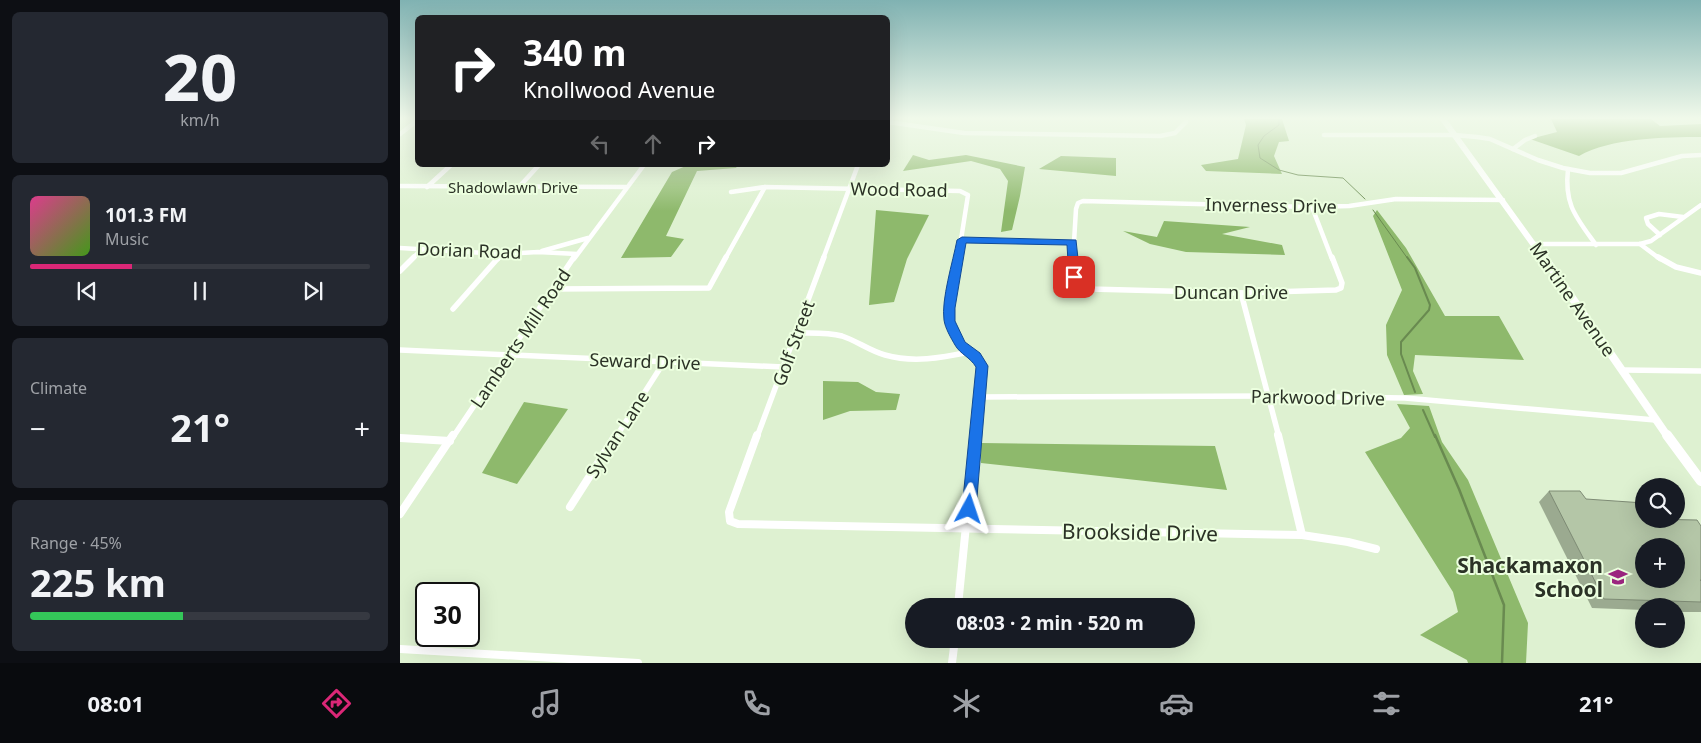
<!DOCTYPE html>
<meta charset="utf-8">
<style>
:root{--surface:#171b24;--page:#242831;--text:#f1f3f6;--muted:#9ea1a6;--line:#363941;--accent:#db2777}
body{margin:0;font-family:"Noto Sans",sans-serif;background:var(--page);color:var(--text);height:100vh;display:flex;flex-direction:column;font-size:19px;white-space:nowrap}
*{box-sizing:border-box;margin:0}
p{font-size:16px;color:var(--muted)}
.icon{flex:none;width:28px;height:28px;fill:none;stroke:currentColor;stroke-width:2;stroke-linecap:round;stroke-linejoin:round}
.map{position:relative;flex:1;overflow:hidden}
.sheet{display:flex;flex-direction:column;gap:12px;padding:12px;background:#0d0f14;width:400px}
.sheet>*{flex:none}
.banner{position:absolute;left:15px;top:15px;width:475px;height:152px;border-radius:8px;box-shadow:0 5px 20px #0002;background:#202124;color:#fff;overflow:hidden}
.controls{position:absolute;left:1235px;top:478px;display:grid;gap:10px}
.controls a{display:grid;place-items:center;width:50px;height:50px;border-radius:50%;background:var(--surface);box-shadow:0 5px 20px #0002;font-size:25px}
.speed{position:absolute;left:15px;top:582px;display:flex;gap:10px;font-size:25px;font-weight:700;text-align:center}
.speed>*{display:grid;place-content:center;width:65px;height:65px;border-radius:50%;background:var(--surface);box-shadow:0 5px 20px #0002;line-height:1}
.speed .limit{border:2px solid #111;border-radius:8px;background:#fff;color:#111}
.pin{position:absolute;display:grid;place-items:center;width:42px;height:42px;color:#fff;margin:-21px;border-radius:10px;box-shadow:0 2px 8px #0006}
.me{position:absolute;width:55px;margin:-28px;rotate:5deg;stroke-linejoin:round;filter:drop-shadow(0 0 4px #0008)}
.turn{display:flex;align-items:center;gap:18px;height:105px;padding:0 25px;font-size:22px}
.turn .icon{width:65px;height:65px;stroke-width:2.5}
.turn b{display:block;font-size:35px;line-height:42px}
.lanes{display:flex;align-items:center;height:48px;padding:0 25px;background:#0003;justify-content:center;gap:25px;direction:ltr}
.lanes .off{opacity:.35}
.big{font-size:38px;font-weight:700;line-height:1.1}
.sheet .card{flex:1;display:flex;flex-direction:column;justify-content:center;gap:8px;min-width:0;padding:0 18px;border-radius:8px;background:var(--page)}
.sheet .dial{align-items:center;gap:0}
.dial b{font-size:65px;line-height:1}
.song{display:flex;align-items:center;gap:15px}
.cover{width:60px;height:60px;border-radius:8px;background:linear-gradient(135deg,hsl(330 70% 55%),hsl(100 70% 35%))}
.played{height:5px;border-radius:2px;background:linear-gradient(90deg,var(--accent) 30%,var(--line) 30%)}
.keys{display:flex;justify-content:space-around;direction:ltr}
.heat{display:flex;justify-content:space-between;align-items:center;font-size:28px;direction:ltr}
.charge{height:8px;border-radius:4px;background:linear-gradient(90deg,#34c759 45%,var(--line) 0)}
.trip{position:absolute;left:505px;top:598px;width:290px;height:50px;border-radius:25px;background:var(--surface);box-shadow:0 5px 20px #0002;font-weight:700;line-height:50px;text-align:center}
.tab-bar{display:flex;height:80px;justify-content:space-around;align-items:center;background:#090b0e;color:var(--muted)}
.tab-bar .icon{width:35px;height:35px}
.tab-bar .active{color:var(--accent)}
.tab-bar b{font-size:22px;color:var(--text)}
main{display:flex;flex:1;min-height:0}
.map>svg:first-child{display:block}
.forest{fill:#8eb96c}
.lines{fill:none;stroke-linecap:round;stroke-linejoin:round}
.stream-far2{stroke:#698a50;stroke-width:1}
.stream-far1{stroke:#698a50;stroke-width:2}
.stream{stroke:#698a50;stroke-width:2.5}
.street-far2{stroke:#fff;stroke-width:4.5}
.street-far1{stroke:#fff;stroke-width:5.5}
.street{stroke:#fff;stroke-width:8}
.secondary-far2{stroke:#fff;stroke-width:6}
.secondary-far1{stroke:#fff;stroke-width:8}
.secondary{stroke:#fff;stroke-width:10}
.wall{fill:#9baa90}
.building{fill:#b4c6a7;stroke:#7e8b75;fill-rule:evenodd}
.route{fill:#1a73e8;stroke:#114b97}
.labels{text-anchor:middle;dominant-baseline:central;stroke-width:4;stroke-linejoin:round;paint-order:stroke}
.far-street-label{font-size:15px;fill:#2b3226;stroke:#ecffdf}
.street-label{font-size:18px;fill:#2b3226;stroke:#ecffdf}
.near-street-label{font-size:21px;fill:#2b3226;stroke:#ecffdf}
.near-poi-label{font-size:21px;font-weight:bold;fill:#2b3226;stroke:#ecffdf;text-anchor:end}
</style>
<main>
<section class="sheet">
<div class="card dial"><b>20</b><p>km/h</p></div>
<div class="card">
<div class="song"><i class="cover"></i><div><b>101.3 FM</b><p>Music</p></div></div>
<div class="played"></div>
<div class="keys"><svg class="icon" aria-label="previous" viewBox="0 0 24 24"><path d="M18 5L8 12l10 7zM5 5v14"/></svg><svg class="icon" aria-label="pause" viewBox="0 0 24 24"><path d="M8 5v14M16 5v14"/></svg><svg class="icon" aria-label="next" viewBox="0 0 24 24"><path d="M6 5l10 7-10 7zM19 5v14"/></svg></div>
</div>
<div class="card"><p>Climate</p>
<div class="heat"><a>−</a><b class="big">21°</b><a>+</a></div>
</div>
<div class="card"><p>Range · 45%</p><b class="big">225 km</b><div class="charge"></div></div>
</section>
<div class="map">
<svg width="1301" height="663" viewBox="0 0 1301 663">
<rect width="100%" height="100%" fill="#def1d1"/>
<g class="forest">
<path d="M844,119H882L889,141L879,142L874,156L882,174L806,171L801,165L838,159L846,125Z"/>
<path d="M1151,119H1251L1260,126L1301,124V137C1265,137 1210,138 1179,156L1130,139L1157,132Z"/>
<path d="M513,155L529,160L566,155L625,167L620,196L612,230L601,232L608,181L600,169L571,161L503,171Z"/>
<path d="M661,156L716,158V176L639,169Z"/>
<path d="M288,165H338L336,168L297,171L266,236L284,239L271,257L221,258L272,172Z"/>
<path d="M476,210L529,215L507,259L494,302L469,305Z"/>
<path d="M977,210L1006,248L1045,316H1099L1124,360L1015,355L1013,371L1023,394L1004,395L987,355L986,325L1002,290L973,216Z"/>
<path d="M764,221L850,227L822,234L882,245L885,255L786,252L750,244L723,231L757,237Z"/>
<path d="M423,381L458,382L476,392L500,394L496,410L450,411L423,420Z"/>
<path d="M124,402L168,409L117,484L82,473Z"/>
<path d="M997,404L1029,406L1042,442L1068,480L1128,623L1126,663H1068L1067,660L1020,635L1058,612L1053,592L965,452L1001,438L1010,428Z"/>
<path d="M581,443L815,446L827,490L581,463Z"/>
</g>
<g class="lines">
<g class="stream-far2">
<path d="M879,119V125L864,136L858,145L860,158L879,170L898,175L943,178L965,199"/>
<path d="M973,210L1008,259"/>
</g>
<g class="stream-far1">
<path d="M1007,257L1015,268L1030,305L1029,310L1001,342V354L1015,392"/>
<path d="M1023,410L1035,437"/>
</g>
<path class="stream" d="M1035,435L1059,489L1104,605L1102,663"/>
<g class="street-far2">
<path d="M488,122L564,133L760,136L775,133L786,122V119"/>
<path d="M0,134L18,120"/>
<path d="M924,135H1054L1077,137L1090,139L1138,160L1163,168L1190,173H1221L1282,156L1301,155"/>
<path d="M1113,149L1125,140L1135,136"/>
<path d="M1168,169C1164,205 1176,217 1196,245"/>
<path d="M0,186L226,187"/>
<path d="M27,187L51,165"/>
<path d="M119,187L139,165"/>
<path d="M331,192L365,187L560,191L568,195L558,259"/>
<path d="M912,207L932,259"/>
<path d="M912,207L949,206L996,199L1103,200"/>
<path d="M1260,235L1248,224L1246,218L1259,214L1283,217"/>
<path d="M562,240L672,242"/>
<path d="M1135,244H1240L1251,241L1301,205"/>
<path d="M1240,244L1260,259"/>
<path d="M0,248L102,254L138,252L177,254"/>
<path d="M142,251L188,238"/>
<path d="M12,259L22,249"/>
<path d="M98,259L102,254"/>
<path d="M174,259L244,165"/>
<path d="M325,259L365,187"/>
<path d="M423,259L458,165"/>
<path d="M673,259L676,209L678,203L683,201L912,207"/>
</g>
<g class="street-far1">
<path d="M558,257C554,285 541,320 560,345C567,353 578,356 582,367L575,437"/>
<path d="M673,257C673,272 674,284 690,289L841,293L936,290L941,288L942,283L932,257"/>
<path d="M1258,257L1276,267L1301,273"/>
<path d="M0,271L14,257"/>
<path d="M153,289L309,288L326,257"/>
<path d="M841,293L879,437"/>
<path d="M53,309L99,257"/>
<path d="M396,333C411,333 428,332 442,336C457,341 470,351 485,355C513,363 541,358 569,352"/>
<path d="M0,350L383,367"/>
<path d="M1223,370L1301,371"/>
<path d="M580,397L869,396L1005,398L1255,420"/>
<path d="M53,437L174,257"/>
<path d="M216,437L264,362"/>
<path d="M357,437L424,257"/>
</g>
<g class="street">
<path d="M357,435L329,512L330,521L338,524L902,535L948,542L976,549"/>
<path d="M878,435L902,535"/>
<path d="M0,438L50,441"/>
<path d="M170,507L216,435"/>
<path d="M0,514L53,435"/>
<path d="M558,606L575,435"/>
<path d="M0,649L238,663"/>
<path d="M552,663L555,639"/>
</g>
<path class="secondary-far2" d="M1043,119L1144,259"/>
<path class="secondary-far1" d="M1144,257L1268,437"/>
<path class="secondary" d="M1267,435L1301,481"/>
</g>
<path class="wall" d="M1149,491L1186,499L1244,519L1301,526V612H1276V606H1244V610L1192,608L1139,502Z"/>
<path class="building" d="M1149,491H1180L1186,499L1244,503V519L1297,520L1301,526V580H1300L1301,581V602L1204,599ZM1244,546H1276V579H1244Z"/>
<linearGradient id="sky" x2="0" y2="1"><stop stop-color="#80b2b2"/><stop offset="0.56" stop-color="#f0f9ea"/><stop offset="1" stop-color="#f0f9ea" stop-opacity="0"/></linearGradient>
<rect width="1301" height="211" fill="url(#sky)"/>
<path class="route" d="M562,237L676,240L680,277L674,281L669,277L667,245L566,243L555,308V321L565,342L580,353L588,366L576,509L574,513L569,515L564,513L562,509L576,367C570,357 560,354 555,345C551,338 545,328 544,320C541,300 553,261 557,240Z"/>
<defs>
<g id="school-bare" transform="scale(1.5)"><path d="M0-5L7-2L0 1L-7-2ZM-4 1L0 2.5L4 1V4Q0 6-4 4Z" fill="#9b257f" stroke="#ecffdf" stroke-width="2.5" paint-order="stroke"/></g>
</defs>
<g fill-rule="evenodd">
<use href="#school-bare" x="1218" y="577"/>
</g>
<g class="labels">
<g class="far-street-label">
<text x="113" y="187">Shadowlawn Drive</text>
</g>
<g class="street-label">
<text transform="translate(499 189) rotate(1)">Wood Road</text>
<text transform="translate(871 205) rotate(1)">Inverness Drive</text>
<text transform="translate(69 250) rotate(2)">Dorian Road</text>
<text x="831" y="292">Duncan Drive</text>
<text transform="translate(1173 299) rotate(55)">Martine Avenue</text>
<text transform="translate(120 338) rotate(-56)">Lamberts Mill Road</text>
<text transform="translate(393 343) rotate(-70)">Golf Street</text>
<text transform="translate(245 361) rotate(2)">Seward Drive</text>
<text transform="translate(918 397) rotate(1)">Parkwood Drive</text>
<text transform="translate(217 434) rotate(-57)">Sylvan Lane</text>
</g>
<g class="near-street-label">
<text transform="translate(740 532) rotate(1)">Brookside Drive</text>
</g>
<g class="near-poi-label">
<text x="1203" y="565">Shackamaxon<tspan x="1203" dy="24">School</tspan></text>
</g>
</g>
</svg>
<div class="controls">
<a><svg class="icon" aria-label="search" viewBox="0 0 24 24"><circle cx="10" cy="10" r="6"/><path d="M15 15l6 6"/></svg></a>
<a>+</a>
<a>−</a>
</div>
<div class="speed"><div class="limit">30</div></div>
<div class="pin" style="left:674px;top:277px;background:#d93025"><svg class="icon" aria-label="arrive" viewBox="0 0 24 24"><path d="M6 21V4h12l-3 4 3 4H6"/></svg></div>
<svg class="me" style="left:569px;top:509px" viewBox="-20 -20 40 40"><path d="M0-17L14 15 0 8-14 15z" fill="#1a73e8" stroke="#fff" stroke-width="4"/></svg>
<div class="trip">08:03 · 2 min · 520 m</div>
<div class="banner">
<div class="turn"><svg class="icon" aria-label="right" viewBox="0 0 24 24"><path d="M7 20v-9h11M14 6l5 5-5 5"/></svg><div><b>340 m</b>Knollwood Avenue</div></div>
<div class="lanes"><svg class="icon off" aria-label="left" viewBox="0 0 24 24"><path d="M17 20v-9H6M10 6l-5 5 5 5"/></svg><svg class="icon off" aria-label="ahead" viewBox="0 0 24 24"><path d="M12 20V5M6 11l6-6 6 6"/></svg><svg class="icon" aria-label="right" viewBox="0 0 24 24"><path d="M7 20v-9h11M14 6l5 5-5 5"/></svg></div>
</div>
</div>
</main>
<nav class="tab-bar">
<b>08:01</b>
<svg class="icon active" aria-label="directions" viewBox="0 0 24 24"><path d="M12 3l9 9-9 9-9-9zM9 14v-3h6M13 9l2 2-2 2"/></svg>
<svg class="icon" aria-label="music" viewBox="0 0 24 24"><path d="M9 18V5l10-2v13"/><circle cx="6" cy="18" r="3"/><circle cx="16" cy="16" r="3"/></svg>
<svg class="icon" aria-label="phone" viewBox="0 0 24 24"><path d="M5 4h4l2 5-3 2q2 4 5 5l2-3 5 2v4C11 20 4 13 5 4z"/></svg>
<svg class="icon" aria-label="climate" viewBox="0 0 24 24"><path d="M12 3v18M4 7l16 10M4 17L20 7"/></svg>
<svg class="icon" aria-label="car" viewBox="0 0 24 24"><path d="M5 17H2v-5l4-1 3-4h7l3 4 3 1v5h-3M9 17h6M6 11h13"/><circle cx="7" cy="17" r="2"/><circle cx="17" cy="17" r="2"/></svg>
<svg class="icon" aria-label="filters" viewBox="0 0 24 24"><path d="M4 7h16M4 17h16"/><circle cx="9" cy="7" r="2"/><circle cx="15" cy="17" r="2"/></svg>
<b>21°</b>
</nav>
